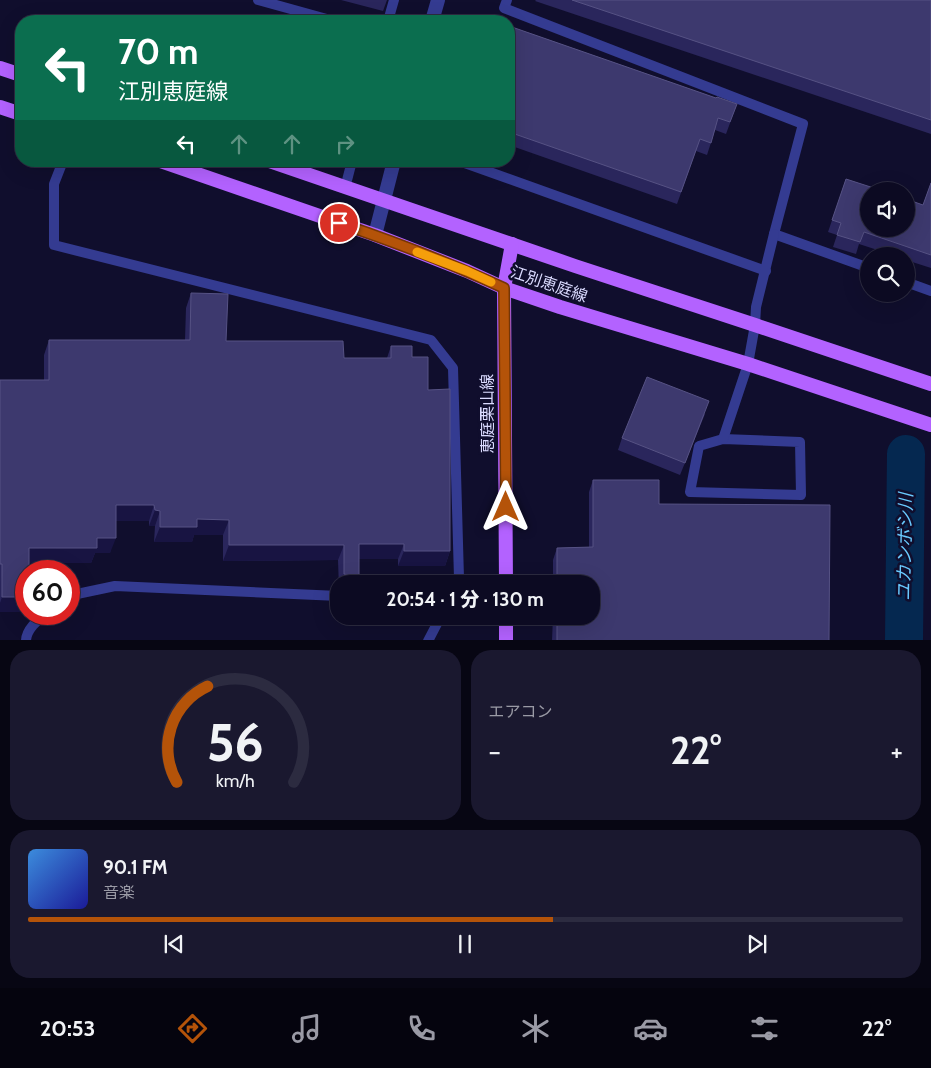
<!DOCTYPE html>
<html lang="ja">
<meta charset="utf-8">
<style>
:root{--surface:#0c0a22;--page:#1a182f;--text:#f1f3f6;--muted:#9a9aa5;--line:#2c2b40;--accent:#b45309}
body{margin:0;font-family:Cabin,"Noto Sans JP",sans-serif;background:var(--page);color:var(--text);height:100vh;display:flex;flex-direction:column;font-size:19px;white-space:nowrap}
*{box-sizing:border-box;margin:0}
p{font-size:16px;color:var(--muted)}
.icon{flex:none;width:28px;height:28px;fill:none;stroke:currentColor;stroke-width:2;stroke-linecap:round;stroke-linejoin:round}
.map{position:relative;height:640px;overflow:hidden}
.panel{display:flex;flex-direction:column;gap:10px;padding:10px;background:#070613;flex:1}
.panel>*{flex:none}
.banner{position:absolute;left:15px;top:15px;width:500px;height:152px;border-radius:20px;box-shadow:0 5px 20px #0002,0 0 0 1px var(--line);background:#0b6e4f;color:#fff;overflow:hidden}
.tools{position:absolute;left:860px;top:182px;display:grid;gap:10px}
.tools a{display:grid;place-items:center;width:55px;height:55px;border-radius:50%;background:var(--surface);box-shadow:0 5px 20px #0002,0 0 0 1px var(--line);font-size:25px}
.speed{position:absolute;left:15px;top:560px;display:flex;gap:10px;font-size:25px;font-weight:700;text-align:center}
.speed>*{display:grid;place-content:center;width:65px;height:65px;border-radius:50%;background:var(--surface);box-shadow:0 5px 20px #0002,0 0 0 1px var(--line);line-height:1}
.speed .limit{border:8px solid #d22;background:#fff;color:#111}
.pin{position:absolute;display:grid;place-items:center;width:42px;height:42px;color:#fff;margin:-21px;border:2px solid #fff;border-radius:50%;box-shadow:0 1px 5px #0007}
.me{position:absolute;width:55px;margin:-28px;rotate:0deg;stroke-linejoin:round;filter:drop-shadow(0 0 4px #0008)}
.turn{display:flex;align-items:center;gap:18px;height:105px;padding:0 20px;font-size:22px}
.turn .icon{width:65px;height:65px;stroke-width:2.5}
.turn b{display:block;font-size:35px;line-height:42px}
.lanes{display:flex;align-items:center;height:48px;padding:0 20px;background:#0003;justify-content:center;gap:25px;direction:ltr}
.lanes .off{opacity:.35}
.big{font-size:38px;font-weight:800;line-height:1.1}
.panel .widget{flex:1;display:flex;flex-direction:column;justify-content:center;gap:8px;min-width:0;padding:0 18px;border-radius:20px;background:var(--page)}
.panel .dial{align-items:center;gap:0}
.dial svg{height:130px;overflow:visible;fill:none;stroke:var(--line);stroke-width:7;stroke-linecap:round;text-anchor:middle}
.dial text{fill:var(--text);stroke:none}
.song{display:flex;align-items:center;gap:15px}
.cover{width:60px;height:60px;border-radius:8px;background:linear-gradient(135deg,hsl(210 70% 55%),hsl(240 70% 35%))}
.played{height:5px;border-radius:2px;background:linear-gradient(90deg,var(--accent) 60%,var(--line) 60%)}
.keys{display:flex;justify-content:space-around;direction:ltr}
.heat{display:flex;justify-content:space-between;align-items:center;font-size:28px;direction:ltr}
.panel .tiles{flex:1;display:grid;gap:10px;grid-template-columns:1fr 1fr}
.widget:last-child{grid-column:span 2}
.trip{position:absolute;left:330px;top:575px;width:270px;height:50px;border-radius:20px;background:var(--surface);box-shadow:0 5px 20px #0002,0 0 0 1px var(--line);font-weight:800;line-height:50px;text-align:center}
.tabs{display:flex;height:80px;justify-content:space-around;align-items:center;background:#05040e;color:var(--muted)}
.tabs .icon{width:35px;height:35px}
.tabs .on{color:var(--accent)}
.tabs b{font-size:22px;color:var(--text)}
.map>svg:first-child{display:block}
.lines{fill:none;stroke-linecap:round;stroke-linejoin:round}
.river{stroke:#052850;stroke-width:38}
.service{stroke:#343b91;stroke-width:10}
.minor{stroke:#343b91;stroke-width:14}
.primary{stroke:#b362ff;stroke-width:14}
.wall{fill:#2a265c}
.shaded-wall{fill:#181442}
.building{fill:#3d396e;stroke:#565284}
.route-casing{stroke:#753606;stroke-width:12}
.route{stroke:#b45309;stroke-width:9}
.slow{stroke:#f59e0b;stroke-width:9}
.labels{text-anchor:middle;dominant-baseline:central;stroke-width:5;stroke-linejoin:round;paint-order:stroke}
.street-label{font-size:16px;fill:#dbdbff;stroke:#100e2d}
.water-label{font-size:18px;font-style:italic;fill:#69caff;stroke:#100e2d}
</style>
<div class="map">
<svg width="931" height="641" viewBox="0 0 931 641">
<rect width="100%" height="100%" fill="#100e2d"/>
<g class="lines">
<path class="river" d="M904,641L906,454"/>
<g class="service">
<path d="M258,0L334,21"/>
<path d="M507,0L504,8L803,124L774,234L869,268"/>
<path d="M388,21L394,0"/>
<path d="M63,161L54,184V245L431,340L453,368L459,578L456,584"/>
<path d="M459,161L766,271"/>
<path d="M345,188L352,161"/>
<path d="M906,282L931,291"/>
<path d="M723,439L800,442L801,495L690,492L699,446Z"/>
<path d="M723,439L748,364L755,325L756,307L774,234"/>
<path d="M69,599L77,594L115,586L339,596"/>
<path d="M26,641C26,630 38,619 46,614"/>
<path d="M428,641L441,616"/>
</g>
<g class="minor">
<path d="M432,21L438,0"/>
<path d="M375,235L394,161"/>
</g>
<g class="primary">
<path d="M0,68L21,75"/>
<path d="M0,107L21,114"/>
<path d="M160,161L375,235L467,271L504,288L560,307L748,364L931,425"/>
<path d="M269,161L575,266L755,325L931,384"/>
<path d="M506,584L504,288L512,244"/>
<path d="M506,616V641"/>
</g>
</g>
<g class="wall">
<path d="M341,0H387L383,11Z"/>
<path d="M536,0H931V134L535,1Z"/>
<path d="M509,26L716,98L737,104L726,134L715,130L707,155L696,151L677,204L509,145Z"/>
<path d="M846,179L923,205L931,182V268L906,260V256H896L859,244L856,254L833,247L837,235L828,232Z"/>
<path d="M191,293L226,341L344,358H387L391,346L412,357L428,390L450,551L445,566H398V559H359L358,584H339V589L338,560L223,561V535H194L192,542H154L155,526H149V521H116L110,553H95L91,563H29L24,612H0V380H44V355L49,340H185L186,308Z"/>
<path d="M705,414L680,475L618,450L622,438Z"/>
<path d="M593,480L659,504L829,641H552L553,616H591V584H553V560L557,548L589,547V492Z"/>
</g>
<g class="shaded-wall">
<path d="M116,505H154L149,521H110Z"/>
<path d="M155,510L160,511L155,526H149Z"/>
<path d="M197,519L229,520L223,535H194L192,542H154L160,527Z"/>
<path d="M97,538H116L110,553H95L91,563H24L29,548Z"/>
<path d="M359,544H404L398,559H354Z"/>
<path d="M229,545H344L338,560L223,561Z"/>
<path d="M404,551H450L445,566H398Z"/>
<path d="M2,597H26V606L24,612H0V603Z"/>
</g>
<g class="building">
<path d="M572,0H931V120Z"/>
<path d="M456,15L479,21H454Z"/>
<path d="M509,26L716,98L717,97L737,104L730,122L718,118L711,143L700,139L681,192L509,132Z"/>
<path d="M846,179L883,191H869V229H906V199L923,205L931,183V255L864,232L860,242L837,235L841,223L832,220Z"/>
<path d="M191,293L228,294L226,341H343L344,358H391V346H412V357H428V390L450,389V551H404V544H359V583H351L350,577L348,575L344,574V545H229V520L197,519V527H160V511L155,510L154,505H116V538H97V548H29V571H26V597H2V564H0V380H49V340H190Z"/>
<path d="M647,377L709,401L685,463L622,438Z"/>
<path d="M593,480H659V504L830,505L829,641H557V616H591V584H557V548L593,547Z"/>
</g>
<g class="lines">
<g class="route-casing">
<path id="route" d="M339,223C395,242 450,263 504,288L506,507"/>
</g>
<use href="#route" class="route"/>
<path class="slow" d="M417,252L467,271L491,282"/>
</g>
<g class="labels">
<g class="street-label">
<text transform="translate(549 284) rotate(19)">江別恵庭線</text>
<text transform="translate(487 414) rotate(-90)">恵庭栗山線</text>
</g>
<g class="water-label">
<text transform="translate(905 547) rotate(-89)">ユカンボシ川</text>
</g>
</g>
</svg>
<div class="tools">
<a><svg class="icon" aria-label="sound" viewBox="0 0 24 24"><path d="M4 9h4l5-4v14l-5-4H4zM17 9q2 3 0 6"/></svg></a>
<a><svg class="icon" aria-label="search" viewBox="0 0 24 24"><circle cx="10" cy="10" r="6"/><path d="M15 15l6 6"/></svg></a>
</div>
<div class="speed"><div class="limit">60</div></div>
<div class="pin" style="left:339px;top:223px;background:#d93025"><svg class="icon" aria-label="arrive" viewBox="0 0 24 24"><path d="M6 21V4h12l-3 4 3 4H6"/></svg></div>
<svg class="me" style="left:506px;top:507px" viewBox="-20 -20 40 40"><path d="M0-17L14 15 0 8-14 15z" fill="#b45309" stroke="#fff" stroke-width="4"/></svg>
<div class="trip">20:54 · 1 分 · 130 m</div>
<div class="banner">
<div class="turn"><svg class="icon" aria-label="left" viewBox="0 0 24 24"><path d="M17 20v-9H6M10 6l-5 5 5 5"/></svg><div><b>70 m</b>江別恵庭線</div></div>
<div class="lanes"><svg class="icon" aria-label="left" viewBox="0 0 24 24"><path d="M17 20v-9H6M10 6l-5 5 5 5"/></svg><svg class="icon off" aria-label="ahead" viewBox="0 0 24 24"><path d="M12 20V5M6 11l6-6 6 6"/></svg><svg class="icon off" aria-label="ahead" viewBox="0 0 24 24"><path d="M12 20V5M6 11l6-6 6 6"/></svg><svg class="icon off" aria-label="right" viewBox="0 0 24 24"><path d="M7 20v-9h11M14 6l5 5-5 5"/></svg></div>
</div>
</div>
<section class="panel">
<div class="tiles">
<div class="widget dial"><svg viewBox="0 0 100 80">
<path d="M14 69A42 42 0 1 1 86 69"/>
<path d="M14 69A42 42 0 0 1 33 10" stroke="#b45309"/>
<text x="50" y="56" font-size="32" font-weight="700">56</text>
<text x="50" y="72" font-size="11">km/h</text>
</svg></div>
<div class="widget"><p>エアコン</p>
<div class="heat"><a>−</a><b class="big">22°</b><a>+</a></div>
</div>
<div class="widget">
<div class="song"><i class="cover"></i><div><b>90.1 FM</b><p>音楽</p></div></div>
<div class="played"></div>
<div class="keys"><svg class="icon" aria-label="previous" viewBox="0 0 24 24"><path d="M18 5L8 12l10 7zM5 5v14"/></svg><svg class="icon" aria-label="pause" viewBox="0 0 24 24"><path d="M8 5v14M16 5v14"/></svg><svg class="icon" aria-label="next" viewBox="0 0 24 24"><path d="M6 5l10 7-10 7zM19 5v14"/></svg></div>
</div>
</div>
</section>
<nav class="tabs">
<b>20:53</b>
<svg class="icon on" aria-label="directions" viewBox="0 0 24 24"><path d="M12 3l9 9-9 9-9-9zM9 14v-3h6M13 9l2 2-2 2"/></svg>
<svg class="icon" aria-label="music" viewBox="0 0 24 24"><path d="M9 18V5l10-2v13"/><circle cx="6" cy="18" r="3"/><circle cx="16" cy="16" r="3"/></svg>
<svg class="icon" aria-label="phone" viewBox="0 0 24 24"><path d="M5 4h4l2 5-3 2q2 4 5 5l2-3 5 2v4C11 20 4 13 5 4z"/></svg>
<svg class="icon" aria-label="climate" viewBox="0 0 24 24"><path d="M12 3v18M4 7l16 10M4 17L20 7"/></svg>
<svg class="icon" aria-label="car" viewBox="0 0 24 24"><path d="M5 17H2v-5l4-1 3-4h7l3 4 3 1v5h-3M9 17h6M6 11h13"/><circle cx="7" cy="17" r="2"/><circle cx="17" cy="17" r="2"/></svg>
<svg class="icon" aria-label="filters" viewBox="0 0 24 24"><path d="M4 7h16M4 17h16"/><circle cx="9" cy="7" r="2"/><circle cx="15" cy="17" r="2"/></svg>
<b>22°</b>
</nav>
